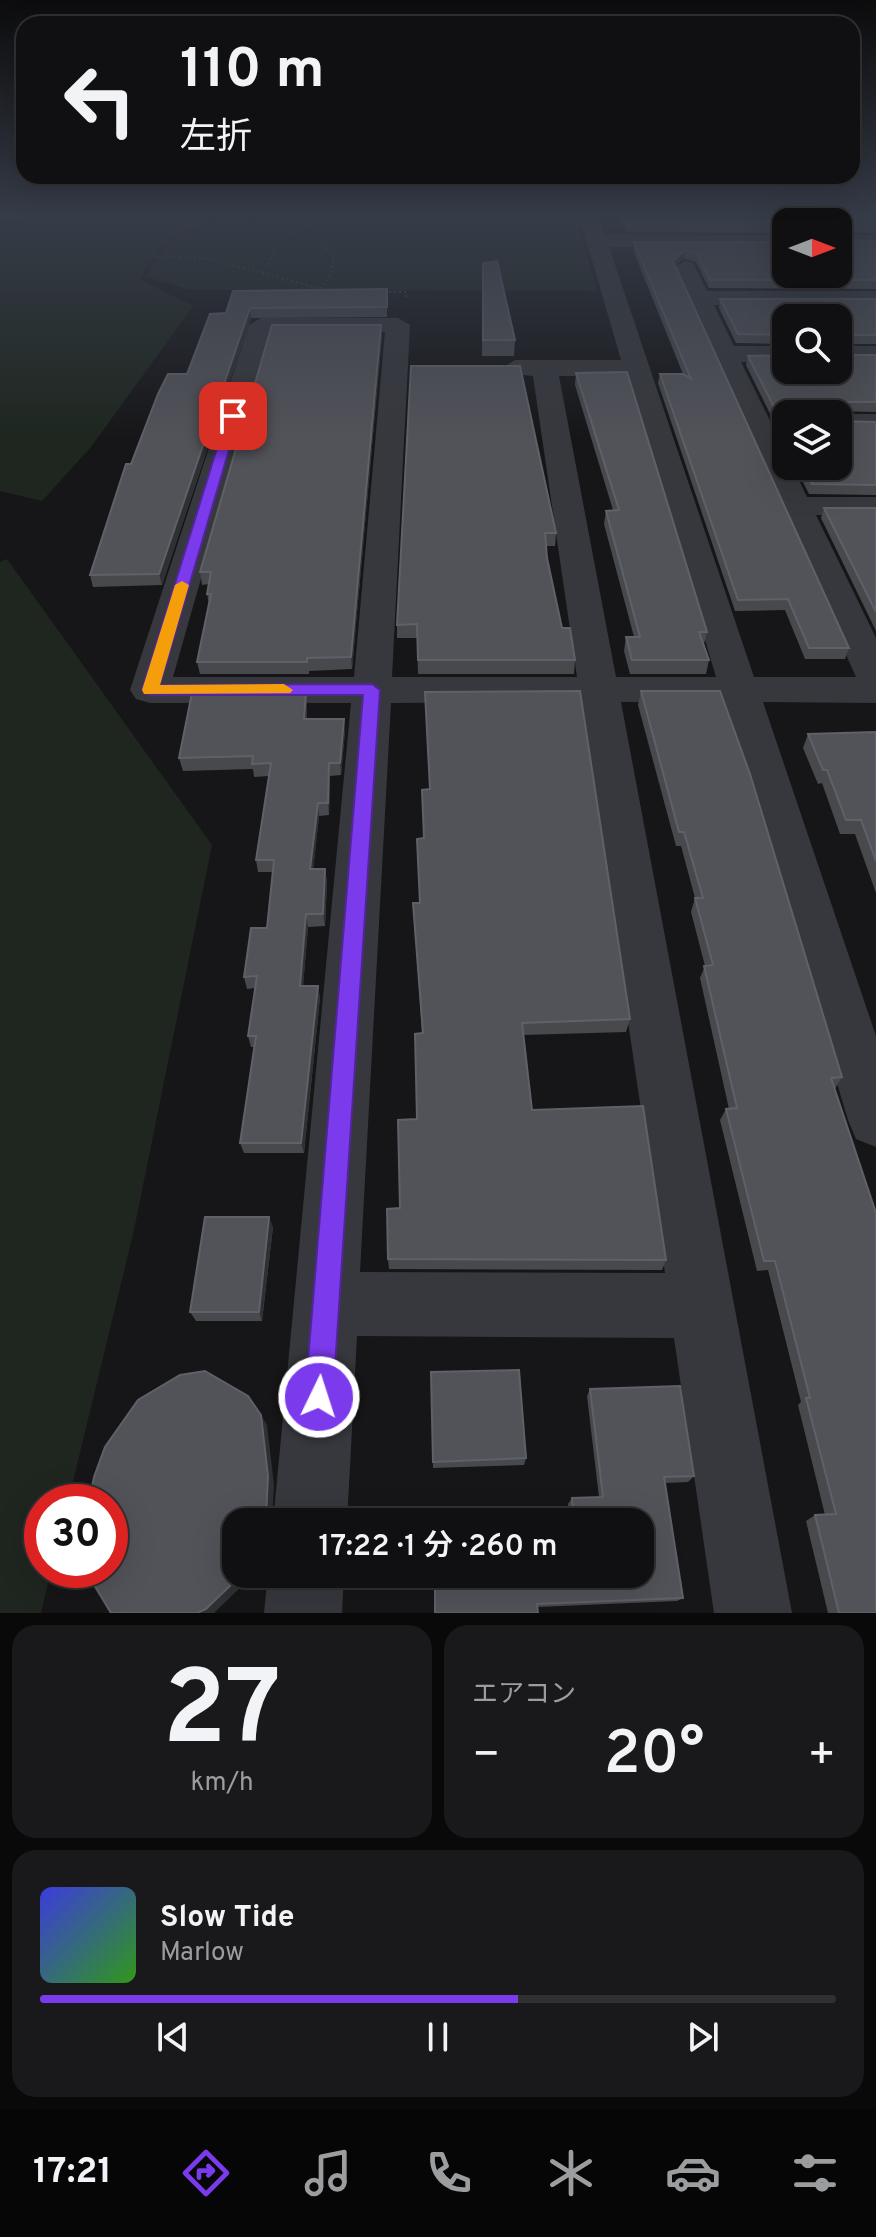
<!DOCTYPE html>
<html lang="ja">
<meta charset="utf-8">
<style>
:root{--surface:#101012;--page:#19191b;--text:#f1f3f6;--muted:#9c9d9f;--line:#303032;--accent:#7c3aed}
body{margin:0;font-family:Overpass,"Noto Sans JP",sans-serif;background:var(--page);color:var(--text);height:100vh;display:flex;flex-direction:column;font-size:30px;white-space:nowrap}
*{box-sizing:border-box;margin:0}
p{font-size:26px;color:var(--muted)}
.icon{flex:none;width:44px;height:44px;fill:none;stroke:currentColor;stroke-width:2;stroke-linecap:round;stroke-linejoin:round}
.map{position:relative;height:1613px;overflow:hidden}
.panel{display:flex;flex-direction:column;gap:12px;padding:12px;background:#09090a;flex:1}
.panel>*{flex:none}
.hud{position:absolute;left:16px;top:16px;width:844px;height:168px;border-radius:24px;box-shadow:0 8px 32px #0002,0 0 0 2px var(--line);background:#101012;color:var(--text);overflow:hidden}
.needle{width:52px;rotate:90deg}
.controls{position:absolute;left:772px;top:208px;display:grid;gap:16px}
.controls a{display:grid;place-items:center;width:80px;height:80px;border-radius:16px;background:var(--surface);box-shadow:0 8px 32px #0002,0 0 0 2px var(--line);font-size:40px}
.speed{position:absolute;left:24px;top:1484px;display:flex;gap:16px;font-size:40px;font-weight:700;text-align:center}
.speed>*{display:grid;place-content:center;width:104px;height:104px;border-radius:50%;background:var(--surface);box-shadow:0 8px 32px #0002,0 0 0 2px var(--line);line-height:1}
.speed .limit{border:12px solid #d22;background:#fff;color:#111}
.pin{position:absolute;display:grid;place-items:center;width:68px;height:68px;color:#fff;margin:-34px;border-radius:16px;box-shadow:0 4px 12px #0006}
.me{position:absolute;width:88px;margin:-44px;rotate:4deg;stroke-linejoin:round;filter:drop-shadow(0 0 6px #0008)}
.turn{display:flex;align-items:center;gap:28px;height:168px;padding:0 32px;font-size:36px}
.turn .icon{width:104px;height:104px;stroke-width:2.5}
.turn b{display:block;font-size:56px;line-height:68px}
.big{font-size:60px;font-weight:600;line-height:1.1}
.panel .card{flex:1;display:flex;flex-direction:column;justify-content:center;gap:12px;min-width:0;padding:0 28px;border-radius:24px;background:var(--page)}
.panel .dial{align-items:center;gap:0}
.dial b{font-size:104px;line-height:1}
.song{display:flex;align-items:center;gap:24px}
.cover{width:96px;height:96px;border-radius:12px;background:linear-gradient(135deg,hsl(240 70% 55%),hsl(110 70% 35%))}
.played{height:8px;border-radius:4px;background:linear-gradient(90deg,var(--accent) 60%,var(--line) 60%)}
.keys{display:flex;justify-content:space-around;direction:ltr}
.heat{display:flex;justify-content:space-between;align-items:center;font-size:44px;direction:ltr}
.panel .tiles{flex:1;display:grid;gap:12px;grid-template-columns:1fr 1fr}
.card:last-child{grid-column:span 2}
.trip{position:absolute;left:222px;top:1508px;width:432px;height:80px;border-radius:24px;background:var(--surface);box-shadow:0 8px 32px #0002,0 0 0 2px var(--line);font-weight:600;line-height:80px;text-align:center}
.tab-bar{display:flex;height:128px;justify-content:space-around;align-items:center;background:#060607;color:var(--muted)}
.tab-bar .icon{width:56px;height:56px}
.tab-bar .on{color:var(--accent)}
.tab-bar b{font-size:36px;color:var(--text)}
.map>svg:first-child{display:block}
.green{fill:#1e261f}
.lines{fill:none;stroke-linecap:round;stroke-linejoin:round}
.path{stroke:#3d3f44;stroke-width:2;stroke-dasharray:2 3;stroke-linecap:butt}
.street{fill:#37383d;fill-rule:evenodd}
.wall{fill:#47494d}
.shaded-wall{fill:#2f3033}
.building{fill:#525359;stroke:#5f6168;stroke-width:2}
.route{fill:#7c3aed;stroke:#51269a;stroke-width:2}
.slow{fill:#f59e0b}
</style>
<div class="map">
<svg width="876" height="1613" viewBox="0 0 876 1613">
<rect width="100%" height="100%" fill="#161618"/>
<g class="green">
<path d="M0,215H227C181,234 165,233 140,279L193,306L91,447L42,501L0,491Z"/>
<path d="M231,215H574L598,291L191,290L145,277L168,243Z"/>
<path d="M7,559L212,845L134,1230L68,1502H42V1570H51L41,1613H0V562Z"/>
</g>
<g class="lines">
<g class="path">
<path d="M317,215L312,220L314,232L334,258L331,275L317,292H322"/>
<path d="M154,256L210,259L318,288"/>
<path d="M262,271L268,266L279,238L312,225"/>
<path d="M384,292H406V300"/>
</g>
<g class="street">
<path d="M579,215H597L604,235H786V247H609L754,677H856L674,268L685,261L693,263L707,291H876V305H714L734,346H786V362H741L786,453V466H792L807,497H876V515H816L876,638V703L763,702L876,1036V1147L856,1139L848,1120L723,702H621L792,1613H714L674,1338L357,1336L347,1522H273L351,703H150L136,699L130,690L249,325L261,318H398L410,325L392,677H577L533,376L506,373L502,368L515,360H621ZM271,332H385L354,677H173ZM559,376H626L716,677H616ZM581,702L665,1273L360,1272L391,703Z"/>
<rect x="838" y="235" width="38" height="12"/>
<rect x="838" y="346" width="38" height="16"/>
<path d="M836,414H876V430H838Z"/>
<path d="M268,1574H344L342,1613H264Z"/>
</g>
</g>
<g class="wall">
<path d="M619,215H876V233L839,232L786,222V233L626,232Z"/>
<path d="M634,242H876V289L709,288L696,262L683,258L675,266L849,648L845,659H805L785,610L735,611L658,383L660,374H683L633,250Z"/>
<path d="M482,277L515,340L514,356H482Z"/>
<path d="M387,289V317L251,318L162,585L93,587L90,575L187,374L226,313L233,291Z"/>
<path d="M720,299H876V344H838L839,355H876V412L837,411L786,414V446L746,365L748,356L838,370L786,318V344L736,343L719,308Z"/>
<path d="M381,325L382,335L352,669L309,671V674H200L197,662L209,604L207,594L209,584L202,585L200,572Z"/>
<path d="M411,366L556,533L555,546H546L547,558L562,628L575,660L574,674H418L417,638H397V625Z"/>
<path d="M576,373L707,632L704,644L709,660L706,674H630L624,651L626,637H634L604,524L606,511L613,510L575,385Z"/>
<path d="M876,422V495L809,494L795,466H838Z"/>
<path d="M824,508H876V631L821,518Z"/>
<path d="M641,691L842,1077L835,1089L876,1613H828L806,1521L815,1515H825L798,1405L801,1402L768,1270L757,1271L720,1120L726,1109H729L700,978L705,966L691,912L695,898L681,846H676L638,705Z"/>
<path d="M306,693L307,706V719L345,731L341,775L330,776L329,815L319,816L313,869H325L327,882L325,926L308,927L303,986H318L320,998L304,1153H244L240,1143L254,1047H251L248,1036L255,988L247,989L244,977L267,928L273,872H258L256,860L269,776L254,777L253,769L183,771L179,758Z"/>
<path d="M876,732V893L855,834H840L822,783L818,784L803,748L808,734Z"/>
<path d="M423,838L630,1019L626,1032L523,1035L532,1110L666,1260L662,1270L389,1269L388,1259L400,1208L417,1119L422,1033L414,917L419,903Z"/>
<path d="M273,1227L262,1321H196L190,1312Z"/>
<path d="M431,1372L526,1458L524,1465L433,1468Z"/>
<path d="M590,1389L694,1476L688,1482L665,1483L683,1598L677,1601L538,1607L435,1574L640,1522H570L568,1504L572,1498L599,1497L587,1396Z"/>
</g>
<g class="shaded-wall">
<path d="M685,250L683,258L671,269L673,261Z"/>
<path d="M250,308L251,318L162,585L159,574Z"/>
<path d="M381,325L382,335L352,669L351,657Z"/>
<path d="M306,693L307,706L306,732L304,719Z"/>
<path d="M344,719L345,731L341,775L340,763Z"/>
<path d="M329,763L330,776L329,815L328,803Z"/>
<path d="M318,803L319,816L312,882L310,869Z"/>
<path d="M325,869L327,882L325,926L323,914Z"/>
<path d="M306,914L308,927L302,998L300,986Z"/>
<path d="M318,986L320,998L304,1153L301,1143Z"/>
<path d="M269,1217L273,1227L262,1321L259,1312Z"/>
<path d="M261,1415L267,1425L274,1485L272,1522H264Z"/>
<path d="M240,1574H250L244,1584L214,1613H197Z"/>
</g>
<g class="building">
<path d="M623,215H876V225L840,224L838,235V222H786V225L627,224Z"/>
<path d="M838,239L876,242V280H710L697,254L685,250L673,261L849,648H809L788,599L738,600L660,374H683L691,379L634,242H786V274H838Z"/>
<path d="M497,261L515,340H483V263Z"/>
<path d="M387,289V307L250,308L159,574L90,575L126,464H131L158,394L168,374H187L210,314L226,313L233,291Z"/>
<path d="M720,299H876V335H838L839,355H876V402H839L836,405L837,414H786V431L748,356L786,355V370H838V318H786V335L738,334Z"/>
<path d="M272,325H381L351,657L307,658V662H197L211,594H207L211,572H200Z"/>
<path d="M411,366H520L556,533H545L547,558L562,628H570L575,660H418L417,624L397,625Z"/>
<path d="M627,372L707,632H699L709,660H632L626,637H640L606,511L619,510L576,373Z"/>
<path d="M838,421L876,422V485L812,484L803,466H838Z"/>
<path d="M824,508H876V612Z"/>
<path d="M580,691L630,1019L522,1023L532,1110L643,1106L666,1260L388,1259L387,1209L400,1208L398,1120L417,1119L415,1034L423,1033L413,903H420L417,839L424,838L422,790L430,789L425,692Z"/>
<path d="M641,691H720L750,774L842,1077L831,1078L876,1213V1613H839L815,1515L836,1514L806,1398H810L775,1261H764L726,1109L737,1108L704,966L713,965L695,898H703L684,832H679Z"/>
<path d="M192,693H306L304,719H344L340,763H329L328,803H318L310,869H325L323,914H306L300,986H318L301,1143H240L256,1036H248L257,976L244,977L251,928H267L274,860H256L271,763L252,764L253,756L179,758Z"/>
<path d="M876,732V861L861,820H846L827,770H823L808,734Z"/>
<path d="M205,1217H269L259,1312H190Z"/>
<path d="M519,1370L526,1458L433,1462L431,1372Z"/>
<path d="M205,1371L248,1396L261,1415L268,1476L266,1517L264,1522H236V1574H240L237,1579L206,1609L197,1613H111L85,1570H110V1502H89L94,1477L105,1447L138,1400L180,1375Z"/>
<path d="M680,1386L694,1476L664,1477L683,1598L537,1604L538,1613H435V1574H640V1522H574L572,1498L603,1497L590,1389Z"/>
</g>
<linearGradient id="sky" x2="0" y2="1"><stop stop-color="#0c0c0d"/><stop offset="0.49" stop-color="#363c48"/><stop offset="1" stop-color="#363c48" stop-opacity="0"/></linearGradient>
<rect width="876" height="440" fill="url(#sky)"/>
<path class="route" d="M233,413L239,416L160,685L372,684L380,690L333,1397L329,1407L319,1412L309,1407L305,1397L363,695H150L142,690L227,416Z"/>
<path class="slow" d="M182,581L189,585L160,685L284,684L293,690L290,693L144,694L142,690L175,585Z"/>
</svg>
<div class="controls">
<a><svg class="needle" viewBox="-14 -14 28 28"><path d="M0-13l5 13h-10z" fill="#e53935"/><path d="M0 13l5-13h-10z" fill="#9c9d9f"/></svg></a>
<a><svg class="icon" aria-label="search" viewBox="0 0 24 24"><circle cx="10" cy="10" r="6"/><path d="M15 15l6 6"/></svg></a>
<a><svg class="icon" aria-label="layers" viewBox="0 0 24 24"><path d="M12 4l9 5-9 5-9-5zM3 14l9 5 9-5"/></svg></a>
</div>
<div class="speed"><div class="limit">30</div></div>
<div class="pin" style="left:233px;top:416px;background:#d93025"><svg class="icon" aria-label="arrive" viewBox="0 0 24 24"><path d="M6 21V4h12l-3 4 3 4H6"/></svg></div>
<svg class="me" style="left:319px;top:1397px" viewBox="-20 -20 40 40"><circle r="17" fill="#7c3aed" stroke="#fff" stroke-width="3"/><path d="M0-11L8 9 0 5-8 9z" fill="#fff"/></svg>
<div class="trip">17:22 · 1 分 · 260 m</div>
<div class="hud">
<div class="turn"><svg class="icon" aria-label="left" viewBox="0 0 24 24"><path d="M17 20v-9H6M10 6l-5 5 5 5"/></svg><div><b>110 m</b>左折</div></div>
</div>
</div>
<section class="panel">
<div class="tiles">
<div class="card dial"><b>27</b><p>km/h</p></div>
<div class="card"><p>エアコン</p>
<div class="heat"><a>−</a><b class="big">20°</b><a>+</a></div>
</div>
<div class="card">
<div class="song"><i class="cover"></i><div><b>Slow Tide</b><p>Marlow</p></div></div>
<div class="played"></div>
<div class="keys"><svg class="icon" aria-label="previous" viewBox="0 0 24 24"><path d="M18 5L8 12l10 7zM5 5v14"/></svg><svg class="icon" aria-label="pause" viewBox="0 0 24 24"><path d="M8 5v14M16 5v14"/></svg><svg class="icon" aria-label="next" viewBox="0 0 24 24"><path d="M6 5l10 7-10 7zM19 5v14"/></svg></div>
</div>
</div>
</section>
<nav class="tab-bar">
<b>17:21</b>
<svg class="icon on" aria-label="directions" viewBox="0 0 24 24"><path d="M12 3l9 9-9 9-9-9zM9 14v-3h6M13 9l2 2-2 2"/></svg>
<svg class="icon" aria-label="music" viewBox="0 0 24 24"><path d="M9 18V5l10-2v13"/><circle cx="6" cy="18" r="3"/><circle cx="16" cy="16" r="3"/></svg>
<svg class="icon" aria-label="phone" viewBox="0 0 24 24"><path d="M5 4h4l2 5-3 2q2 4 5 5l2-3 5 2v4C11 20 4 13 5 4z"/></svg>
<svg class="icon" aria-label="climate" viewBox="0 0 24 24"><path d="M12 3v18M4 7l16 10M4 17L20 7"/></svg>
<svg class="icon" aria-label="car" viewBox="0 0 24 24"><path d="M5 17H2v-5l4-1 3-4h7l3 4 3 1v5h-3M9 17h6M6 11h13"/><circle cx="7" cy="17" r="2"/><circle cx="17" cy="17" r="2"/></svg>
<svg class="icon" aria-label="filters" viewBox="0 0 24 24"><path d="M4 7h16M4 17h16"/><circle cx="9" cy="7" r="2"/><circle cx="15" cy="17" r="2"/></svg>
</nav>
